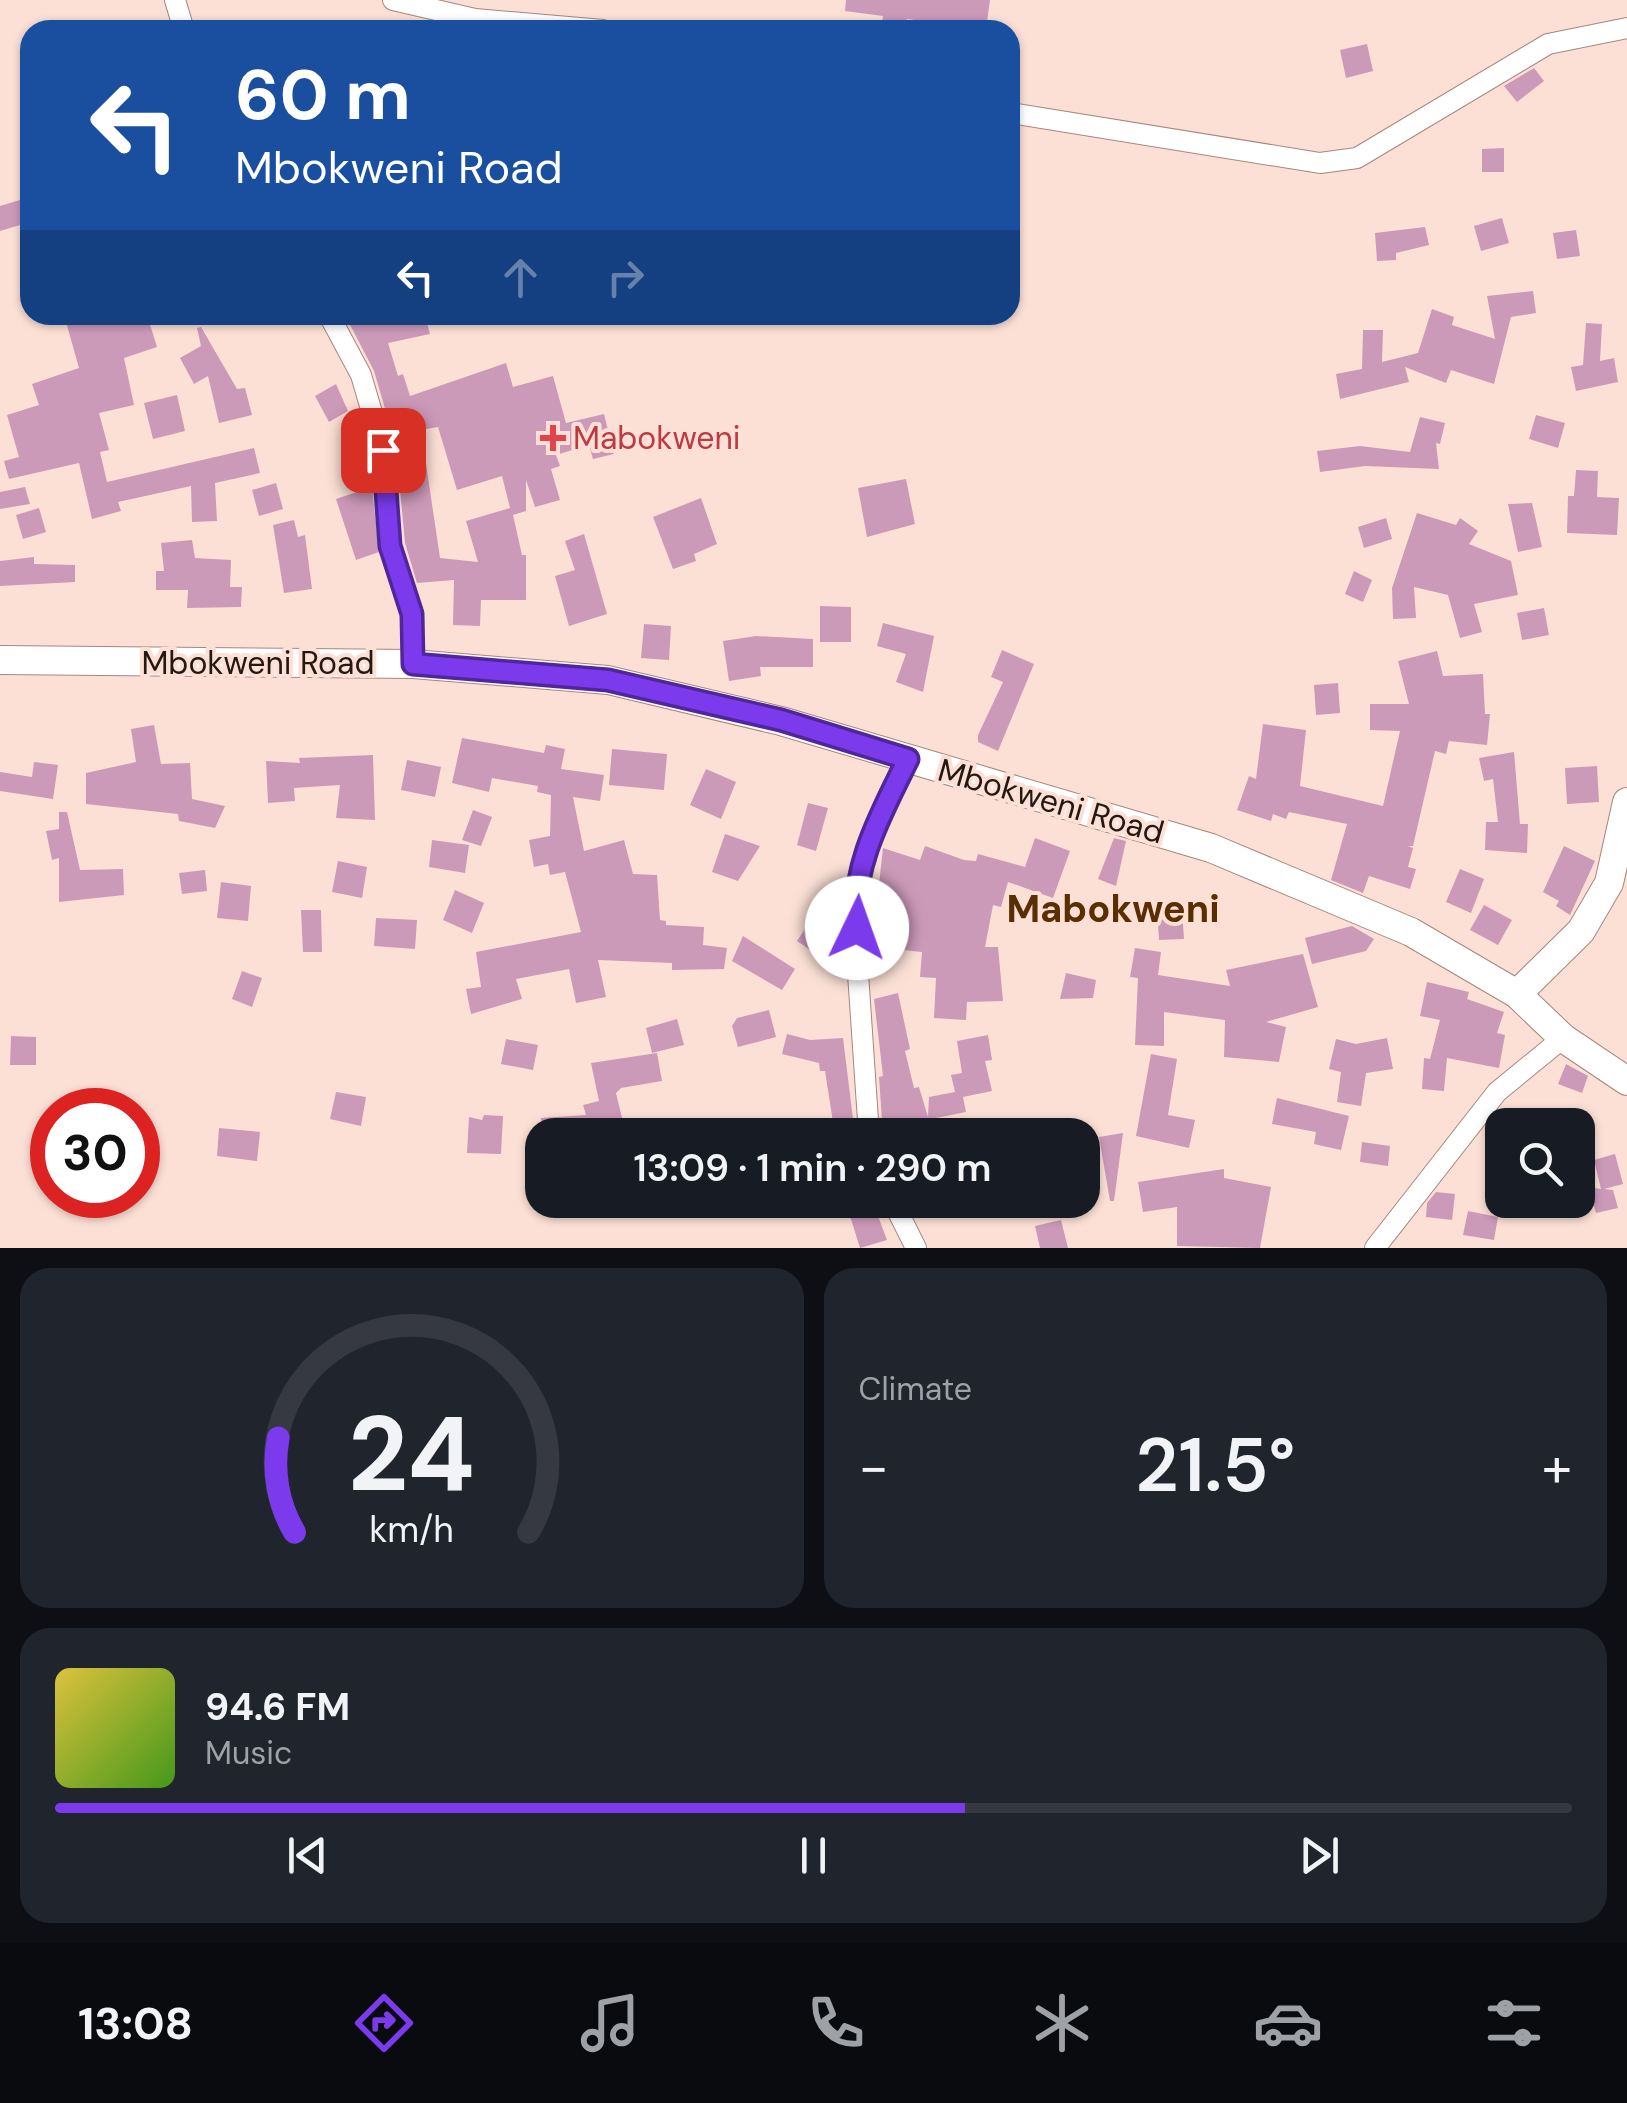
<!DOCTYPE html>
<meta charset="utf-8">
<style>
:root{--surface:#171b24;--page:#20242c;--text:#f1f3f6;--muted:#9ea1a6;--line:#363941;--accent:#7c3aed}
body{margin:0;font-family:"DM Sans",sans-serif;background:var(--page);color:var(--text);height:100vh;display:flex;flex-direction:column;font-size:38px;white-space:nowrap}
*{box-sizing:border-box;margin:0}
p{font-size:32px;color:var(--muted)}
.icon{flex:none;width:55px;height:55px;fill:none;stroke:currentColor;stroke-width:2;stroke-linecap:round;stroke-linejoin:round}
.map{position:relative;height:1248px;overflow:hidden}
.sheet{display:flex;flex-direction:column;gap:20px;padding:20px;background:#0d0f14;flex:1}
.sheet>*{flex:none}
.banner{position:absolute;left:20px;top:20px;width:1000px;height:305px;border-radius:30px;box-shadow:0 2px 8px #0004;background:#1a4fa0;color:#fff;overflow:hidden}
.buttons{position:absolute;left:1485px;top:1108px;display:grid;gap:20px}
.buttons a{display:grid;place-items:center;width:110px;height:110px;border-radius:20px;background:var(--surface);box-shadow:0 2px 8px #0004;font-size:50px}
.speed{position:absolute;left:30px;top:1088px;display:flex;gap:20px;font-size:50px;font-weight:700;text-align:center}
.speed>*{display:grid;place-content:center;width:130px;height:130px;border-radius:50%;background:var(--surface);box-shadow:0 2px 8px #0004;line-height:1}
.speed .limit{border:15px solid #d22;background:#fff;color:#111}
.pin{position:absolute;display:grid;place-items:center;width:85px;height:85px;color:#fff;margin:-42px;border-radius:20px;box-shadow:0 5px 15px #0006}
.me{position:absolute;width:110px;margin:-55px;rotate:3deg;stroke-linejoin:round;filter:drop-shadow(0 0 8px #0008)}
.turn{display:flex;align-items:center;gap:35px;height:210px;padding:0 50px;font-size:45px}
.turn .icon{width:130px;height:130px;stroke-width:2.5}
.turn b{display:block;font-size:70px;line-height:85px}
.lanes{display:flex;align-items:center;height:95px;padding:0 50px;background:#0003;justify-content:center;gap:50px;direction:ltr}
.lanes .off{opacity:.35}
.big{font-size:75px;font-weight:600;line-height:1.1}
.sheet .card{flex:1;display:flex;flex-direction:column;justify-content:center;gap:15px;min-width:0;padding:0 35px;border-radius:30px;background:var(--page)}
.sheet .dial{align-items:center;gap:0}
.dial svg{height:260px;overflow:visible;fill:none;stroke:var(--line);stroke-width:7;stroke-linecap:round;text-anchor:middle}
.dial text{fill:var(--text);stroke:none}
.song{display:flex;align-items:center;gap:30px}
.cover{width:120px;height:120px;border-radius:15px;background:linear-gradient(135deg,hsl(50 70% 55%),hsl(100 70% 35%))}
.played{height:10px;border-radius:5px;background:linear-gradient(90deg,var(--accent) 60%,var(--line) 60%)}
.keys{display:flex;justify-content:space-around;direction:ltr}
.heat{display:flex;justify-content:space-between;align-items:center;font-size:55px;direction:ltr}
.sheet .tiles{flex:1;display:grid;gap:20px;grid-template-columns:1fr 1fr}
.card:last-child{grid-column:span 2}
.trip{position:absolute;left:525px;top:1118px;width:575px;height:100px;border-radius:30px;background:var(--surface);box-shadow:0 2px 8px #0004;font-weight:600;line-height:100px;text-align:center}
.tabs{display:flex;height:160px;justify-content:space-around;align-items:center;background:#090b0e;color:var(--muted)}
.tabs .icon{width:70px;height:70px}
.tabs .current{color:var(--accent)}
.tabs b{font-size:45px;color:var(--text)}
.map>svg:first-child{display:block}
.building{fill:#cc9ab9;fill-rule:evenodd}
.lines{fill:none;stroke-linecap:round;stroke-linejoin:round}
.street-casing{stroke:#a6877b;stroke-width:22}
.secondary-casing{stroke:#a6877b;stroke-width:30}
.street{stroke:#fff;stroke-width:20}
.secondary{stroke:#fff;stroke-width:28}
.route-casing{stroke:#51269a;stroke-width:25}
.route{stroke:#7c3aed;stroke-width:18}
.health-dot{fill:#e0444e;stroke:#fce0d6;stroke-width:4}
.labels{text-anchor:middle;dominant-baseline:central;stroke-width:8;stroke-linejoin:round;paint-order:stroke}
.health-label{font-size:32px;fill:#be3a42;stroke:#fce0d6;text-anchor:start}
.street-label{font-size:32px;fill:#241813;stroke:#fce0d6}
.quarter-label{font-size:38px;font-weight:bold;fill:#582e02;stroke:#fce0d6}
</style>
<div class="map">
<svg width="1627" height="1248" viewBox="0 0 1627 1248">
<rect width="100%" height="100%" fill="#fce0d6"/>
<g class="building">
<path d="M846,0H990L986,29L907,19L905,30H881L883,16L845,11Z"/>
<path d="M1367,44L1373,71L1346,78L1340,50Z"/>
<path d="M1534,68L1544,81L1517,102L1504,86Z"/>
<path d="M1504,148V172H1482V149Z"/>
<path d="M30,197V222L0,231V206Z"/>
<path d="M1502,218L1509,243L1481,251L1474,226Z"/>
<path d="M1425,227L1429,245L1396,253V260L1377,261L1375,233Z"/>
<path d="M1576,230L1580,256L1557,259L1553,233Z"/>
<path d="M1533,291L1536,313L1511,317L1494,384L1451,370L1446,383L1405,367L1409,382L1340,399L1336,374L1362,369L1363,330H1383L1382,362L1418,353L1432,309L1454,317L1452,325L1495,339L1487,296Z"/>
<path d="M64,315H147L157,347L124,358L134,405L99,413L109,450L100,452L107,482L254,448L260,473L215,483L217,521L192,522L191,486L118,502L121,511L92,519L79,463L9,479L4,461L19,457L7,415L39,405L32,384L79,368Z"/>
<path d="M345,315H425L430,334L388,343L398,376L403,374L410,396L506,363L513,387L553,376L566,423L604,414L614,454L593,459L589,445L556,455L560,466L551,469L560,500L535,507L526,480V511L513,515L522,555H526V600H481L480,626L453,625L454,580L417,583L405,543L396,446L374,371ZM438,427L457,490L502,476L510,508L466,521L478,562L440,558L421,430Z"/>
<path d="M1586,323L1602,324L1600,361L1614,358L1618,382L1576,391L1571,367L1583,365Z"/>
<path d="M201,327L237,389L245,388L252,415L219,423L208,376L194,384L180,358L201,346L197,328Z"/>
<path d="M336,384L348,411L329,422L315,396Z"/>
<path d="M177,395L185,431L153,439L144,403Z"/>
<path d="M1536,415L1565,423L1558,448L1529,439Z"/>
<path d="M1420,417L1445,423L1440,444L1436,443L1439,469L1365,466L1320,472L1317,451L1360,446L1410,452Z"/>
<path d="M1576,470L1598,471L1597,497L1619,498L1617,535L1567,533L1568,496H1574Z"/>
<path d="M906,479L915,524L867,537L858,488Z"/>
<path d="M276,483L283,509L259,516L252,490Z"/>
<path d="M25,487L30,504L0,509V492Z"/>
<path d="M372,487L379,552L356,560L336,499Z"/>
<path d="M701,498L717,544L694,554L696,561L673,569L653,517Z"/>
<path d="M1532,503L1542,547L1518,552L1508,504Z"/>
<path d="M39,508L46,532L23,539L16,515Z"/>
<path d="M1417,513L1456,525L1460,518L1478,531L1469,544L1511,561L1518,595L1474,604L1482,632L1460,638L1448,595L1414,587L1416,618L1393,619L1392,588Z"/>
<path d="M1386,518L1392,539L1364,548L1358,527Z"/>
<path d="M294,520L298,537L305,535L312,589L284,593L273,525Z"/>
<path d="M584,534L607,614L569,626L555,576L575,570L565,541Z"/>
<path d="M192,540L195,558L231,560L230,587H242L241,607L187,608L188,590H156V571H164L161,543Z"/>
<path d="M34,557V564L75,565V582L0,586V561Z"/>
<path d="M1354,571L1372,580L1363,602L1345,594Z"/>
<path d="M820,606L851,607V642H820Z"/>
<path d="M1544,608L1549,635L1522,640L1517,613Z"/>
<path d="M883,623L934,636L923,692L896,682L906,654L877,646Z"/>
<path d="M644,624L671,626L669,660L641,658Z"/>
<path d="M756,636L813,639V667H760L761,676L729,681L723,641Z"/>
<path d="M1002,650L1034,664L998,751L978,742V735L1003,682L991,677Z"/>
<path d="M1437,651L1443,676L1483,674L1485,714H1490L1487,745L1449,741L1446,754L1435,751L1413,846H1408L1413,848L1408,867L1416,869L1410,889L1369,876L1363,893L1331,880L1347,824L1289,812L1286,819L1273,814L1271,821L1237,810L1249,776L1256,779L1263,724L1306,730L1300,786L1383,806L1400,731L1370,730V704H1409L1398,661Z"/>
<path d="M1338,683L1340,713L1316,715L1314,685Z"/>
<path d="M154,725L161,764L190,763L192,799L225,806L215,828L179,821L178,814L86,804V773L136,762L131,729Z"/>
<path d="M462,738L544,753L546,745L565,749L561,769L604,775L600,801L573,797L584,851L624,840L633,874L657,875L660,920L666,921V925L704,927L703,945L727,948L724,969L672,970V963L598,960L606,997L576,1003L569,969L516,979L522,999L471,1014L466,989L481,987L476,952L581,932L565,872L550,875L548,864L534,867L529,840L550,836L551,795L537,792L538,786L492,778L489,792L452,783Z"/>
<path d="M612,749L667,754L664,790L609,785Z"/>
<path d="M1514,752L1520,824H1528L1527,853L1485,850L1486,822H1498L1493,779L1484,781L1479,758Z"/>
<path d="M373,755L375,820L336,818L340,785L294,788L295,801L268,803L266,761L300,763L299,758Z"/>
<path d="M407,760L441,767L435,797L401,790Z"/>
<path d="M34,762L58,765L53,799L0,791V772L32,777Z"/>
<path d="M1597,766L1599,802L1567,804L1565,768Z"/>
<path d="M706,769L736,782L721,819L690,805Z"/>
<path d="M808,803L828,808L816,851L797,845Z"/>
<path d="M473,810L492,817L481,846L462,840Z"/>
<path d="M59,812H67L80,870L123,869L124,895L59,902V858L52,860L46,831L59,829Z"/>
<path d="M725,834L760,846L738,881L712,872Z"/>
<path d="M1035,838L1070,851L1053,898L1008,882L1001,907L993,905L985,947H998L1003,1001L967,1002L966,1020L934,1018L936,978L920,977L922,952L872,947L883,848L920,860L925,846L964,860L976,861L978,854L1025,867Z"/>
<path d="M1114,838L1126,841L1116,886L1098,879Z"/>
<path d="M432,840L469,845L465,873L429,867Z"/>
<path d="M1564,846L1595,861L1570,915L1556,906L1559,901L1543,892Z"/>
<path d="M338,861L367,867L362,898L332,892Z"/>
<path d="M1460,869L1484,879L1471,913L1446,902Z"/>
<path d="M205,870L207,891L182,894L179,873Z"/>
<path d="M221,882L251,886L248,921L217,918Z"/>
<path d="M455,890L484,903L472,933L443,920Z"/>
<path d="M821,905L840,917L816,954L797,941Z"/>
<path d="M1484,905L1512,920L1498,945L1470,930Z"/>
<path d="M1182,909L1184,939L1159,940L1157,910Z"/>
<path d="M301,910H321L322,952H303Z"/>
<path d="M376,918L417,920L415,949L374,946Z"/>
<path d="M1352,926L1374,939L1366,951L1312,964L1305,938Z"/>
<path d="M743,936L795,969L782,990L732,961Z"/>
<path d="M1135,948L1161,952L1158,975L1230,986L1226,970L1303,954L1318,1007L1266,1022L1286,1027L1279,1062L1224,1057L1225,1020L1164,1012V1046L1135,1045L1138,978L1130,977Z"/>
<path d="M242,971L262,978L252,1007L232,999Z"/>
<path d="M1066,973L1096,980L1093,998L1060,999Z"/>
<path d="M1427,982L1469,992L1467,999L1504,1012L1497,1033L1505,1035L1499,1068L1447,1058L1444,1091L1422,1089L1424,1058L1430,1059L1440,1020L1420,1016Z"/>
<path d="M898,993L910,1049L905,1051L914,1088L919,1087L928,1117L929,1097L955,1092L951,1075L962,1073L957,1041L988,1035L992,1060L985,1061L992,1091L963,1097L966,1112L921,1121L923,1135H883L879,1077L883,1076L874,999Z"/>
<path d="M769,1010L776,1037L738,1047L732,1026L737,1018Z"/>
<path d="M677,1019L684,1045L652,1053L646,1028Z"/>
<path d="M787,1034L810,1040L843,1038L855,1135H835L825,1071H820L819,1063L782,1054Z"/>
<path d="M11,1036L36,1037V1065H10Z"/>
<path d="M1387,1038L1393,1069L1366,1073L1361,1106L1337,1102L1341,1072L1329,1069L1336,1039L1356,1044Z"/>
<path d="M506,1039L538,1045L533,1070L501,1064Z"/>
<path d="M657,1053L662,1081L621,1088L616,1093L622,1118L565,1131V1135H542L541,1118L586,1115L583,1105L599,1101L591,1063Z"/>
<path d="M1151,1054L1177,1059L1168,1115L1195,1120L1189,1148L1136,1136Z"/>
<path d="M1566,1064L1588,1076L1582,1093L1558,1084Z"/>
<path d="M336,1092L366,1097L361,1126L330,1119Z"/>
<path d="M1277,1098L1349,1116L1341,1150L1314,1144L1316,1132L1272,1124Z"/>
<path d="M484,1115L503,1116L501,1154L467,1153L469,1117L482,1120Z"/>
<path d="M219,1128L260,1132L257,1161L217,1156Z"/>
<path d="M1123,1133L1114,1201H1110L1099,1137Z"/>
<path d="M1362,1142L1390,1146L1388,1166L1360,1162Z"/>
<path d="M1615,1154L1623,1184L1604,1189L1613,1190L1618,1208L1596,1213L1594,1206L1578,1205V1186L1601,1189L1594,1160Z"/>
<path d="M1224,1169V1178L1271,1187L1260,1248L1177,1246V1207L1143,1212L1138,1182Z"/>
<path d="M1436,1192L1455,1194L1452,1220L1426,1217L1427,1203Z"/>
<path d="M845,1200H872L887,1240L860,1248Z"/>
<path d="M1468,1211L1498,1217L1494,1240L1463,1235Z"/>
<path d="M1061,1220L1068,1248H1040L1035,1226Z"/>
</g>
<g class="lines">
<g class="street-casing">
<g id="street">
<path d="M175,0L184,30"/>
<path d="M393,0L475,19L603,30"/>
<path d="M1010,113L1320,163L1357,158L1548,44L1627,28"/>
<path d="M329,315L361,375L383,450L391,546L412,614L413,664"/>
<path d="M869,1135L853,900L874,829L908,759"/>
<path d="M892,1200L916,1248"/>
<path d="M1375,1248L1497,1092L1563,1038"/>
</g>
</g>
<g class="secondary-casing">
<g id="secondary">
<path d="M0,660L413,664L608,680L781,721L1211,848L1411,932L1517,994L1563,1038L1627,1081"/>
<path d="M1517,994L1581,931L1609,883L1627,802"/>
</g>
</g>
<use href="#street" class="street"/>
<use href="#secondary" class="secondary"/>
</g>
<g class="lines">
<g class="route-casing">
<path id="route" d="M383,450L390,546L412,614L413,664L608,680L781,720L908,759C882,812 850,868 857,928"/>
</g>
<use href="#route" class="route"/>
</g>
<path class="health-dot" d="M548 423h10v10h10v10h-10v10h-10v-10h-10v-10h10z"/>
<g class="labels">
<g class="health-label">
<text x="573" y="438">Mabokweni</text>
</g>
<g class="street-label">
<text x="258" y="663">Mbokweni Road</text>
<text transform="translate(1051 801) rotate(16)">Mbokweni Road</text>
</g>
<g class="quarter-label">
<text x="1113" y="909">Mabokweni</text>
</g>
</g>
</svg>
<div class="buttons">
<a><svg class="icon" aria-label="search" viewBox="0 0 24 24"><circle cx="10" cy="10" r="6"/><path d="M15 15l6 6"/></svg></a>
</div>
<div class="speed"><div class="limit">30</div></div>
<div class="pin" style="left:383px;top:450px;background:#d93025"><svg class="icon" aria-label="arrive" viewBox="0 0 24 24"><path d="M6 21V4h12l-3 4 3 4H6"/></svg></div>
<svg class="me" style="left:857px;top:928px" viewBox="-20 -20 40 40"><circle r="19" fill="#fff"/><path d="M0-13L10 11 0 6-10 11z" fill="#7c3aed"/></svg>
<div class="trip">13:09 · 1 min · 290 m</div>
<div class="banner">
<div class="turn"><svg class="icon" aria-label="left" viewBox="0 0 24 24"><path d="M17 20v-9H6M10 6l-5 5 5 5"/></svg><div><b>60 m</b>Mbokweni Road</div></div>
<div class="lanes"><svg class="icon" aria-label="left" viewBox="0 0 24 24"><path d="M17 20v-9H6M10 6l-5 5 5 5"/></svg><svg class="icon off" aria-label="ahead" viewBox="0 0 24 24"><path d="M12 20V5M6 11l6-6 6 6"/></svg><svg class="icon off" aria-label="right" viewBox="0 0 24 24"><path d="M7 20v-9h11M14 6l5 5-5 5"/></svg></div>
</div>
</div>
<section class="sheet">
<div class="tiles">
<div class="card dial"><svg viewBox="0 0 100 80">
<path d="M14 69A42 42 0 1 1 86 69"/>
<path d="M14 69A42 42 0 0 1 9 40" stroke="#7c3aed"/>
<text x="50" y="56" font-size="32" font-weight="700">24</text>
<text x="50" y="72" font-size="11">km/h</text>
</svg></div>
<div class="card"><p>Climate</p>
<div class="heat"><a>−</a><b class="big">21.5°</b><a>+</a></div>
</div>
<div class="card">
<div class="song"><i class="cover"></i><div><b>94.6 FM</b><p>Music</p></div></div>
<div class="played"></div>
<div class="keys"><svg class="icon" aria-label="previous" viewBox="0 0 24 24"><path d="M18 5L8 12l10 7zM5 5v14"/></svg><svg class="icon" aria-label="pause" viewBox="0 0 24 24"><path d="M8 5v14M16 5v14"/></svg><svg class="icon" aria-label="next" viewBox="0 0 24 24"><path d="M6 5l10 7-10 7zM19 5v14"/></svg></div>
</div>
</div>
</section>
<nav class="tabs">
<b>13:08</b>
<svg class="icon current" aria-label="directions" viewBox="0 0 24 24"><path d="M12 3l9 9-9 9-9-9zM9 14v-3h6M13 9l2 2-2 2"/></svg>
<svg class="icon" aria-label="music" viewBox="0 0 24 24"><path d="M9 18V5l10-2v13"/><circle cx="6" cy="18" r="3"/><circle cx="16" cy="16" r="3"/></svg>
<svg class="icon" aria-label="phone" viewBox="0 0 24 24"><path d="M5 4h4l2 5-3 2q2 4 5 5l2-3 5 2v4C11 20 4 13 5 4z"/></svg>
<svg class="icon" aria-label="climate" viewBox="0 0 24 24"><path d="M12 3v18M4 7l16 10M4 17L20 7"/></svg>
<svg class="icon" aria-label="car" viewBox="0 0 24 24"><path d="M5 17H2v-5l4-1 3-4h7l3 4 3 1v5h-3M9 17h6M6 11h13"/><circle cx="7" cy="17" r="2"/><circle cx="17" cy="17" r="2"/></svg>
<svg class="icon" aria-label="filters" viewBox="0 0 24 24"><path d="M4 7h16M4 17h16"/><circle cx="9" cy="7" r="2"/><circle cx="15" cy="17" r="2"/></svg>
</nav>
